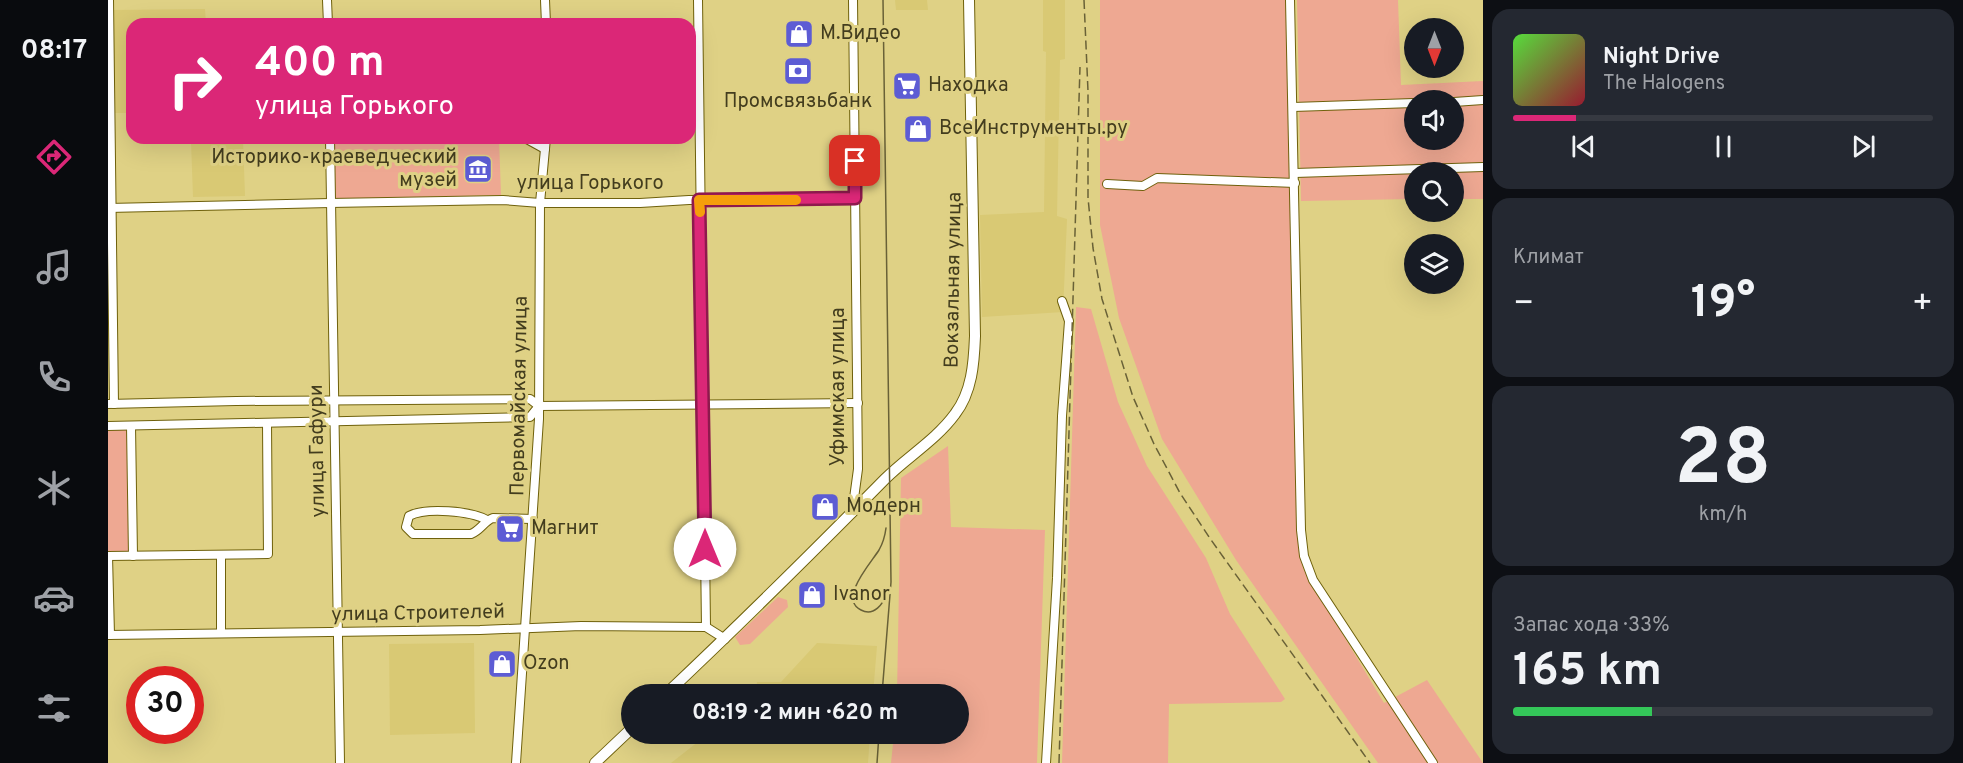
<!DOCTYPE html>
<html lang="ru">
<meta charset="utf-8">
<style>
:root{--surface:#171b24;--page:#242831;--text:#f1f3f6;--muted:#9ea1a6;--line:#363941;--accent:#db2777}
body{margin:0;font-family:Overpass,sans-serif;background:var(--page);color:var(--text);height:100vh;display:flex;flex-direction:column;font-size:22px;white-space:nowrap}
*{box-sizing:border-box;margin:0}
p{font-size:20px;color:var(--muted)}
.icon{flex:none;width:33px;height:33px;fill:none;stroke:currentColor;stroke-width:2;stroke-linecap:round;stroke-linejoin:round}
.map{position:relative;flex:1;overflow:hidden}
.details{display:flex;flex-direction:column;gap:9px;padding:9px;background:#0d0f14;width:480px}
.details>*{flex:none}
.guide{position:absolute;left:18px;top:18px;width:570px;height:126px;border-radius:18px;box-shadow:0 6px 24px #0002;background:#db2777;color:#fff;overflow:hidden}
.needle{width:39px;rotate:180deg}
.buttons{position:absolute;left:1296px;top:18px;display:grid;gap:12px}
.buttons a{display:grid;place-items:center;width:60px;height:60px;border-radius:50%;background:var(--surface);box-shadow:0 6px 24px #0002;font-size:30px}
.speed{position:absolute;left:18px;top:666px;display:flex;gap:12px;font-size:30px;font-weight:700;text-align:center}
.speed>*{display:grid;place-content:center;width:78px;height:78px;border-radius:50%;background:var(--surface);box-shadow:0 6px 24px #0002;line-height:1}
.speed .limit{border:9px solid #d22;background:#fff;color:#111}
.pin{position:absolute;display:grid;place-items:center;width:51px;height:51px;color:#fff;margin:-26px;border-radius:12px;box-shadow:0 3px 9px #0006}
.me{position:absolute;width:66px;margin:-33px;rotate:0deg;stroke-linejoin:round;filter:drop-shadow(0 0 4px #0008)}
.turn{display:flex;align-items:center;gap:21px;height:126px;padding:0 30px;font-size:27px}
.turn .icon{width:78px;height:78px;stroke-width:2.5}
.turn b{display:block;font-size:42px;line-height:51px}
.big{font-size:45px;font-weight:700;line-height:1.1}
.details .card{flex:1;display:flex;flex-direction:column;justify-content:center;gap:9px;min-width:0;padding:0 21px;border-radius:18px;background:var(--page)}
.details .dial{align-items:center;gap:0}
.dial b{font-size:78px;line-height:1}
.song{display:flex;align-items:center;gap:18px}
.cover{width:72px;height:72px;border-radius:9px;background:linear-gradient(135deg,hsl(110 70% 55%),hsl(350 70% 35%))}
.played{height:6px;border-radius:3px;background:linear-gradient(90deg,var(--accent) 15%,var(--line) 15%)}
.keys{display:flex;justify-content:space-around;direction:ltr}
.heat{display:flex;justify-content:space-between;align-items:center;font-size:33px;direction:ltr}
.charge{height:9px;border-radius:4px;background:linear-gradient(90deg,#34c759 33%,var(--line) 0)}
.trip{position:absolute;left:513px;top:684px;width:348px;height:60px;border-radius:30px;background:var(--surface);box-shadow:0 6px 24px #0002;font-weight:700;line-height:60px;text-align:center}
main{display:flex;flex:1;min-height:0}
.tabs{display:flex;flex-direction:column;width:108px;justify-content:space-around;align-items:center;background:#090b0e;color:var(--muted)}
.tabs .icon{width:42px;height:42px}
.tabs .current{color:var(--accent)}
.tabs b{font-size:27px;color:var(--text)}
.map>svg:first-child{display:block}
.built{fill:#d9c974}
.green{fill:#eea892;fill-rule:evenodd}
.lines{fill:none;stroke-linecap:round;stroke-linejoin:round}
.minor-casing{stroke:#6f610c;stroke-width:10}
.major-casing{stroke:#6f610c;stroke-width:12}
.minor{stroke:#fff;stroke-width:8}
.major{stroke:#fff;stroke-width:10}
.tram{stroke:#696137;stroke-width:1.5}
.rail{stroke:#696137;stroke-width:1.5;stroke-dasharray:9 4.5;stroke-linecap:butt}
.route-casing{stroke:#8e194d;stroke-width:15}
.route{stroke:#db2777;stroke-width:10}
.slow{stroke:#f59e0b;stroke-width:10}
.labels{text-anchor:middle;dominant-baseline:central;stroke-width:6;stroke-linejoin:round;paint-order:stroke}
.poi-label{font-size:20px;fill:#433d1e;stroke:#dfd185;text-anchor:start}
.street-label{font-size:20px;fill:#433d1e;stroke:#dfd185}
</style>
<main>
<nav class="tabs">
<b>08:17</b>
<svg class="icon current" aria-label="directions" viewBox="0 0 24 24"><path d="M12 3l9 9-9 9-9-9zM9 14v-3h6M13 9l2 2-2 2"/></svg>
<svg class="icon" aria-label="music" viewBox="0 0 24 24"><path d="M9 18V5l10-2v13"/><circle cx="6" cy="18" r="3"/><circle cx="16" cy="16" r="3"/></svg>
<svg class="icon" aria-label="phone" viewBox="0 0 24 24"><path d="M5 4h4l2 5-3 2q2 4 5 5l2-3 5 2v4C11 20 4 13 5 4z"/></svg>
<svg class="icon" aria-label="climate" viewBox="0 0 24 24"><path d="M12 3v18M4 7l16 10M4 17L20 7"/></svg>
<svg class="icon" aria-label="car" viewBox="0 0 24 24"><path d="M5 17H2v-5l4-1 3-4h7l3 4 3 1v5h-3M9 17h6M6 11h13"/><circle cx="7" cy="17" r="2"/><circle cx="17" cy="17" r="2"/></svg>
<svg class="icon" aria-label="filters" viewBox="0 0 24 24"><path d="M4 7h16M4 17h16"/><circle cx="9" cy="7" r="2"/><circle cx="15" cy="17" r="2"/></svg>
</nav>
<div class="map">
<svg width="1375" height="763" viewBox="0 0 1375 763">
<rect width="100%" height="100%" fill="#dfd185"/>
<g class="built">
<path d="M787,0H819L820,10H788Z"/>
<path d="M935,0H957V59L952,60L949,216L959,219L955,312L874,317L872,215L936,212L938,52L935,51Z"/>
<path d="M97,9L98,24H24V113H6L4,10Z"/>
<path d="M135,139L137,196L85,197L83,141Z"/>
<path d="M366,643L367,733L282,735L281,644Z"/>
<path d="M709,643L769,646L765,694H648L649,682H673Z"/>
<path d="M600,734H762L760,763H563Z"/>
</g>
<g class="green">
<path d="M992,0H1178L1191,548L1195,568L1276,703L1319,680L1375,763H1270L1128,560L1054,439L1011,318L992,225Z"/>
<path d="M1189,0H1290L1293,85L1375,81V199H1346V172H1306V199L1193,201ZM1306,100H1346V140H1306Z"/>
<path d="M309,138H391L393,195L230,199L225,196L226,146L231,140Z"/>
<path d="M968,307L983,309L1010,402L1039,466L1098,558L1122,614L1177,699L1173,702L1061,704L1060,763H954Z"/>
<path d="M0,429H19L21,554H0Z"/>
<path d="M840,446L843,527L937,530L929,763H783L786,734H850V694H789L793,478Z"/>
<path d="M670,597L679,600L680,607L642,644L632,645L627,637Z"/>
</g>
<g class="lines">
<g class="minor-casing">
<g id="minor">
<path d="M1,0L6,404"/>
<path d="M219,0L220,24"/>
<path d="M437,0L438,24"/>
<path d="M590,0L598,627"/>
<path d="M1182,0L1193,530L1196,556L1205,580L1325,763"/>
<path d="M1346,102L1375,100"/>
<path d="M1185,107L1306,103"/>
<path d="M222,138L232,763"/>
<path d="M417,138L437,149"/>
<path d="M1187,173L1375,167"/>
<path d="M999,184L1035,186L1049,178L1187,183"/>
<path d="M0,208L222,203L395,200L432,203H532L581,200L747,198"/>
<path d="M0,404L128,401L422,399L431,406L750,403"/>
<path d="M0,426L422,417L431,406"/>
<path d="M23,426L25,556"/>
<path d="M744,513L750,469L745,0"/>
<path d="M379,520C363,511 318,507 301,516L298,527L305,534H363C373,530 376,521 385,518L425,519"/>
<path d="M113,555V633"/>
<path d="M0,556L160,554L159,423"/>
<path d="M0,556L2,635"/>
<path d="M0,635L372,630L473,626L598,627L617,639"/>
<path d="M408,763L431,419L432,203L438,138"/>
<path d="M938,763L949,578L954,416L961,321L954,301"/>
</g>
</g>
<g class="major-casing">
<g id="major">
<path d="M558,694C632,624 705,552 777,479C799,457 828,440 847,414C864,392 866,363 867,336L861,0"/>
<path d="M487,763L524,728"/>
</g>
</g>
<use href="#minor" class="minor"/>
<use href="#major" class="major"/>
<g class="tram">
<path d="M778,528C777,536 775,543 771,550C763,563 730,599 753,610C766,617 775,604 780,592"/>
<path d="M774,694L783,582L775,0"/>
<path d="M769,763L771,734"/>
</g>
<g class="rail">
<path d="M976,0L980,91V198L985,248L994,299L1025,397L1046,444L1072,493L1101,537L1262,763"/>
<path d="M951,763L972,67"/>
</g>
</g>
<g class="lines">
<g class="route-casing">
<path id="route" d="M597,549L591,200L747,198V161"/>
</g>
<use href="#route" class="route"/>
<path class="slow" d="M592,212L591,200H688"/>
</g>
<defs>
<g id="shop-square" transform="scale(1.5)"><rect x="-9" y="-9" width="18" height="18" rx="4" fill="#5d5cd4" stroke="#dfd185"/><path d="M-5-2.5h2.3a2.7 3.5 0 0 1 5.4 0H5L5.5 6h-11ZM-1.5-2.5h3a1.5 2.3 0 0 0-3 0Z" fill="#fff"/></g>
<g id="bank-square" transform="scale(1.5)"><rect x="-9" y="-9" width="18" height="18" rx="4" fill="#5d5cd4" stroke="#dfd185"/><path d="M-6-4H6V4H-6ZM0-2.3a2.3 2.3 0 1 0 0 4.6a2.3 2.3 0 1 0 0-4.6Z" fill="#fff"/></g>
<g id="supermarket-square" transform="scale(1.5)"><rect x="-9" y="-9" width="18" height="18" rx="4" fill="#5d5cd4" stroke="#dfd185"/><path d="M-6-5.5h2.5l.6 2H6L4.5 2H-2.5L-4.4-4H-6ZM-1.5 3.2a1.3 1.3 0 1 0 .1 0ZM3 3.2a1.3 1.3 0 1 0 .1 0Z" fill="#fff"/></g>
<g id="museum-square" transform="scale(1.5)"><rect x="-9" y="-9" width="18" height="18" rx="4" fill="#5d5cd4" stroke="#dfd185"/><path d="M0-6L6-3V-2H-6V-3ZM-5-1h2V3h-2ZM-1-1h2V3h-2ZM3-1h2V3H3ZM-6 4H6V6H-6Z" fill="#fff"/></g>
</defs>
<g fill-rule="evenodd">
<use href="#shop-square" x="691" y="34"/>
<use href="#bank-square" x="690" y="71"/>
<use href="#supermarket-square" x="799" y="86"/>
<use href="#shop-square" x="810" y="129"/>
<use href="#museum-square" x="370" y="169"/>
<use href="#shop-square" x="717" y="507"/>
<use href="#supermarket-square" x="402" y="529"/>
<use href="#shop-square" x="704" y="595"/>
<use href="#shop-square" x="394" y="664"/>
</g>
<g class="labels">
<g class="poi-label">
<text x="712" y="34">М.Видео</text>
<text x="820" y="86">Находка</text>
<text x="690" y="102" text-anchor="middle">Промсвязьбанк</text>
<text x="831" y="129">ВсеИнструменты.ру</text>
<text x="349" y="158" text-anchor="end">Историко-краеведческий<tspan x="349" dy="23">музей</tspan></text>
<text x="738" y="507">Модерн</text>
<text x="423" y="529">Магнит</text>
<text x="725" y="595">Ivanor</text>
<text x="415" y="664">Ozon</text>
</g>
<g class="street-label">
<text x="482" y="184">улица Горького</text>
<text transform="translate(846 280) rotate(-89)">Вокзальная улица</text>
<text transform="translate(731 387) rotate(-90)">Уфимская улица</text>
<text transform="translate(412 396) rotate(-89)">Первомайская улица</text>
<text transform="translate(210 451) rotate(-91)">улица Гафури</text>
<text transform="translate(310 614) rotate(-1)">улица Строителей</text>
</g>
</g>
</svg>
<div class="buttons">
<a><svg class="needle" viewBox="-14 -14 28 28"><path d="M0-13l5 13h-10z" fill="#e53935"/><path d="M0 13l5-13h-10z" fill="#9ea1a6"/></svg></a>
<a><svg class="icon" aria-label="sound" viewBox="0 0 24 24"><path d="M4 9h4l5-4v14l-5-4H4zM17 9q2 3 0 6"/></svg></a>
<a><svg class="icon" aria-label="search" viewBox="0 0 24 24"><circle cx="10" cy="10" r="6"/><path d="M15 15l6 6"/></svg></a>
<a><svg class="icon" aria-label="layers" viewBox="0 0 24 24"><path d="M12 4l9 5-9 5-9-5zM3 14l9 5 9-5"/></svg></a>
</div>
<div class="speed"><div class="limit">30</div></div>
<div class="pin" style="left:747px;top:161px;background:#d93025"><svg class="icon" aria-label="arrive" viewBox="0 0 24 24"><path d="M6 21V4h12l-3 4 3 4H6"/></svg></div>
<svg class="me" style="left:597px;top:549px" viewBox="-20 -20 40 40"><circle r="19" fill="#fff"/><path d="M0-13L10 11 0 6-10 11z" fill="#db2777"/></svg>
<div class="trip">08:19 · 2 мин · 620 m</div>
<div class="guide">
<div class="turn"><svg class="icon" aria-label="right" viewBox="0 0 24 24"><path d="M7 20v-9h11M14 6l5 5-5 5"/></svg><div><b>400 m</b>улица Горького</div></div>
</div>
</div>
<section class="details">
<div class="card">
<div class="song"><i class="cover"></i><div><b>Night Drive</b><p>The Halogens</p></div></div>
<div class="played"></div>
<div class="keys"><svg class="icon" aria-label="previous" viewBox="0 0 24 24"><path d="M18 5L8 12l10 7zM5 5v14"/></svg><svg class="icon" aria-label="pause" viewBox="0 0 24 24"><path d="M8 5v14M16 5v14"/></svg><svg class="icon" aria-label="next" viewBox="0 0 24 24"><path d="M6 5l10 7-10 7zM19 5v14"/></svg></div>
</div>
<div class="card"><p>Климат</p>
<div class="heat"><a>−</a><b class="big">19°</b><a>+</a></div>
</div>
<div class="card dial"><b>28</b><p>km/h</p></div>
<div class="card"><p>Запас хода · 33%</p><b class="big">165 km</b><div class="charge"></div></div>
</section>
</main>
